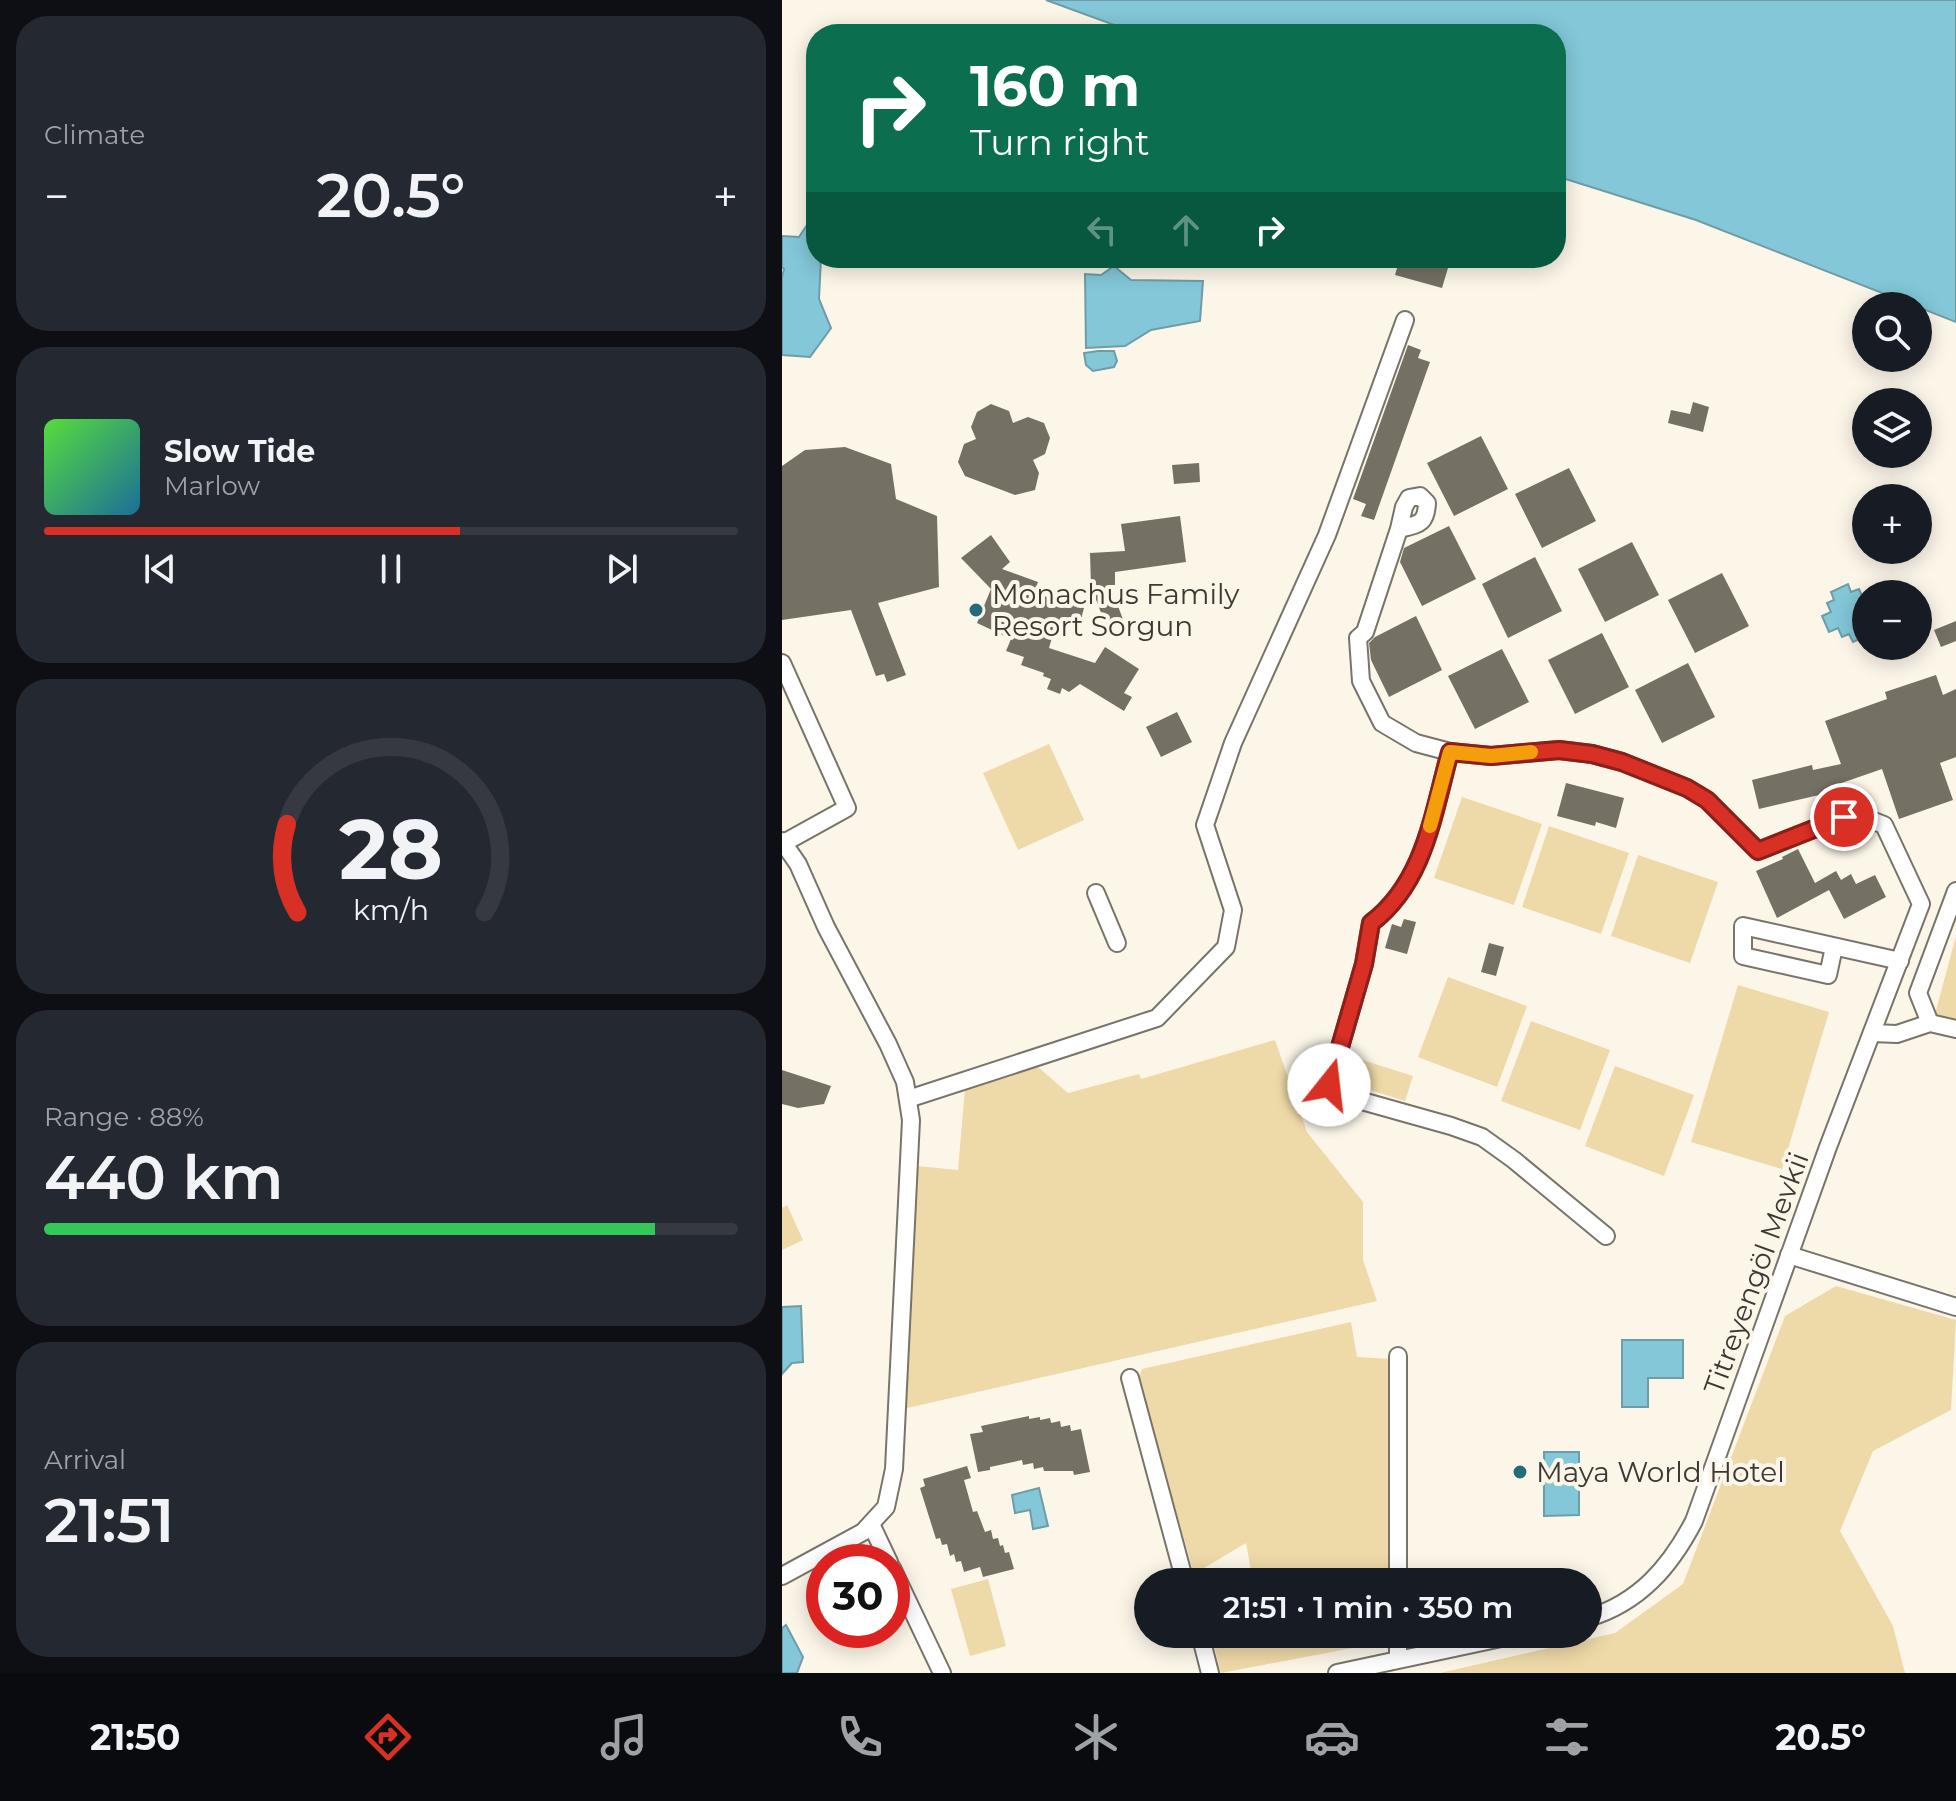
<!DOCTYPE html>
<meta charset="utf-8">
<style>
:root{--surface:#171b24;--page:#242831;--text:#f1f3f6;--muted:#9ea1a6;--line:#363941;--accent:#d93025}
body{margin:0;font-family:Montserrat,sans-serif;background:var(--page);color:var(--text);height:100vh;display:flex;flex-direction:column;font-size:30px;white-space:nowrap}
*{box-sizing:border-box;margin:0}
p{font-size:26px;color:var(--muted)}
.icon{flex:none;width:44px;height:44px;fill:none;stroke:currentColor;stroke-width:2;stroke-linecap:round;stroke-linejoin:round}
.map{position:relative;flex:1;overflow:hidden}
.panel{display:flex;flex-direction:column;gap:16px;padding:16px;background:#0d0f14;width:782px}
.panel>*{flex:none}
.top-card{position:absolute;left:24px;top:24px;width:760px;height:244px;border-radius:32px;box-shadow:0 4px 20px #0003;background:#0b6e4f;color:#fff;overflow:hidden}
.buttons{position:absolute;left:1070px;top:292px;display:grid;gap:16px}
.buttons a{display:grid;place-items:center;width:80px;height:80px;border-radius:50%;background:var(--surface);box-shadow:0 4px 20px #0003;font-size:40px}
.speed{position:absolute;left:24px;top:1544px;display:flex;gap:16px;font-size:40px;font-weight:700;text-align:center}
.speed>*{display:grid;place-content:center;width:104px;height:104px;border-radius:50%;background:var(--surface);box-shadow:0 4px 20px #0003;line-height:1}
.speed .limit{border:12px solid #d22;background:#fff;color:#111}
.pin{position:absolute;display:grid;place-items:center;width:68px;height:68px;color:#fff;margin:-34px;border:4px solid #fff;border-radius:50%;box-shadow:0 2px 8px #0007}
.me{position:absolute;width:88px;margin:-44px;rotate:16deg;stroke-linejoin:round;filter:drop-shadow(0 0 6px #0008)}
.turn{display:flex;align-items:center;gap:28px;height:168px;padding:0 32px;font-size:36px}
.turn .icon{width:104px;height:104px;stroke-width:2.5}
.turn b{display:block;font-size:56px;line-height:68px}
.lanes{display:flex;align-items:center;height:76px;padding:0 32px;background:#0003;justify-content:center;gap:40px;direction:ltr}
.lanes .off{opacity:.35}
.big{font-size:60px;font-weight:600;line-height:1.1}
.panel .card{flex:1;display:flex;flex-direction:column;justify-content:center;gap:12px;min-width:0;padding:0 28px;border-radius:32px;background:var(--page)}
.panel .dial{align-items:center;gap:0}
.dial svg{height:208px;overflow:visible;fill:none;stroke:var(--line);stroke-width:7;stroke-linecap:round;text-anchor:middle}
.dial text{fill:var(--text);stroke:none}
.song{display:flex;align-items:center;gap:24px}
.cover{width:96px;height:96px;border-radius:12px;background:linear-gradient(135deg,hsl(110 70% 55%),hsl(200 70% 35%))}
.played{height:8px;border-radius:4px;background:linear-gradient(90deg,var(--accent) 60%,var(--line) 60%)}
.keys{display:flex;justify-content:space-around;direction:ltr}
.heat{display:flex;justify-content:space-between;align-items:center;font-size:44px;direction:ltr}
.charge{height:12px;border-radius:6px;background:linear-gradient(90deg,#34c759 88%,var(--line) 0)}
.trip{position:absolute;left:352px;top:1568px;width:468px;height:80px;border-radius:40px;background:var(--surface);box-shadow:0 4px 20px #0003;font-weight:600;line-height:80px;text-align:center}
.tab-bar{display:flex;height:128px;justify-content:space-around;align-items:center;background:#090b0e;color:var(--muted)}
.tab-bar .icon{width:56px;height:56px}
.tab-bar .active{color:var(--accent)}
.tab-bar b{font-size:36px;color:var(--text)}
main{display:flex;flex:1;min-height:0}
.map>svg:first-child{display:block}
.green{fill:#eed9a8}
.water{fill:#83c7d8;stroke:#6e9ca7;stroke-width:2}
.building{fill:#757064}
.lines{fill:none;stroke-linecap:round;stroke-linejoin:round}
.minor-casing{stroke:#797469;stroke-width:20}
.minor{stroke:#fff;stroke-width:16}
.route-casing{stroke:#8d1f18;stroke-width:20}
.route{stroke:#d93025;stroke-width:14}
.slow{stroke:#f59e0b;stroke-width:14}
.poi-dot{fill:#256b7a;stroke:#fcf6e9;stroke-width:3}
.labels{text-anchor:middle;dominant-baseline:central;stroke-width:8;stroke-linejoin:round;paint-order:stroke}
.poi-label{font-size:28px;fill:#3c3934;stroke:#fcf6e9;text-anchor:start}
.street-label{font-size:28px;fill:#3c3934;stroke:#fcf6e9}
</style>
<main>
<section class="panel">
<div class="card"><p>Climate</p>
<div class="heat"><a>−</a><b class="big">20.5°</b><a>+</a></div>
</div>
<div class="card">
<div class="song"><i class="cover"></i><div><b>Slow Tide</b><p>Marlow</p></div></div>
<div class="played"></div>
<div class="keys"><svg class="icon" aria-label="previous" viewBox="0 0 24 24"><path d="M18 5L8 12l10 7zM5 5v14"/></svg><svg class="icon" aria-label="pause" viewBox="0 0 24 24"><path d="M8 5v14M16 5v14"/></svg><svg class="icon" aria-label="next" viewBox="0 0 24 24"><path d="M6 5l10 7-10 7zM19 5v14"/></svg></div>
</div>
<div class="card dial"><svg viewBox="0 0 100 80">
<path d="M14 69A42 42 0 1 1 86 69"/>
<path d="M14 69A42 42 0 0 1 10 35" stroke="#d93025"/>
<text x="50" y="56" font-size="32" font-weight="700">28</text>
<text x="50" y="72" font-size="11">km/h</text>
</svg></div>
<div class="card"><p>Range · 88%</p><b class="big">440 km</b><div class="charge"></div></div>
<div class="card"><p>Arrival</p><b class="big">21:51</b></div>
</section>
<div class="map">
<svg width="1174" height="1673" viewBox="0 0 1174 1673">
<rect width="100%" height="100%" fill="#fcf6e9"/>
<g class="green">
<path d="M267,744L302,820L236,850L201,773Z"/>
<path d="M680,797L760,824L732,905L652,878Z"/>
<path d="M767,826L847,853L819,934L740,907Z"/>
<path d="M856,855L936,882L908,963L829,936Z"/>
<path d="M1174,936V1024L1152,1018Z"/>
<path d="M666,977L745,1006L715,1087L636,1057Z"/>
<path d="M956,985L1047,1012L1000,1169L909,1142Z"/>
<path d="M749,1021L828,1050L798,1130L719,1101Z"/>
<path d="M493,1040L525,1132L581,1202V1260L595,1301L121,1409L135,1166L176,1170L183,1089L255,1066L286,1093L357,1074L359,1079Z"/>
<path d="M571,1057L631,1076L623,1101L563,1082Z"/>
<path d="M833,1066L912,1095L882,1176L803,1146Z"/>
<path d="M5,1205L21,1240L0,1250V1208Z"/>
<path d="M1054,1286L1174,1320L1169,1410L1091,1451L1058,1531L1111,1626L1123,1673H658L833,1633L901,1584L1003,1316Z"/>
<path d="M569,1322L575,1357L610,1359L608,1582H471L464,1543L412,1574L356,1379L360,1369Z"/>
<path d="M206,1579L224,1646L188,1656L169,1589Z"/>
<path d="M429,1634H607V1641L439,1673Z"/>
</g>
<g class="water">
<path d="M264,0H1174V322L914,220L774,176V34H357Z"/>
<path d="M34,219V258H39L37,299L49,328L28,357L0,355V277L2,269L0,267V236L17,237L27,222Z"/>
<path d="M332,266L349,280L421,281L418,321L369,330L343,346L304,348L303,274L319,275Z"/>
<path d="M316,351H332L335,361L332,367L311,371L304,365L302,353Z"/>
<path d="M1066,584L1069,592L1077,589L1081,598L1084,597V636L1071,642L1067,634L1060,637L1056,628L1047,632L1040,616L1049,612L1045,603L1052,600L1049,592Z"/>
<path d="M19,1306L21,1362L10,1363L0,1374V1307Z"/>
<path d="M840,1340H901V1378H866V1407H840Z"/>
<path d="M762,1452H797V1515L762,1516Z"/>
<path d="M257,1488L266,1526L251,1529L248,1510L233,1513L230,1495Z"/>
<path d="M4,1625L21,1657L15,1673H0V1628Z"/>
</g>
<g class="building">
<path d="M618,258H669L660,288L613,275Z"/>
<path d="M626,345L639,350L636,358L648,362L592,520L579,516L584,504L571,499Z"/>
<path d="M911,402L927,407L921,432L886,423L889,410L908,414Z"/>
<path d="M209,404L227,411L231,423L246,417L262,423L268,438L263,454L251,460L257,473L253,490L233,495L183,476L176,462L182,444L194,439L189,427L195,412Z"/>
<path d="M699,436L726,489L672,516L645,463Z"/>
<path d="M63,447L109,464L114,499L155,516L157,587L96,603L124,675L105,682L102,674L94,676L69,610L0,620V466L23,450Z"/>
<path d="M417,463L418,482L392,484L390,465Z"/>
<path d="M787,468L814,521L760,548L733,494Z"/>
<path d="M398,516L404,562L333,572V585H328L342,622L325,629L309,586L308,553L343,551L339,524Z"/>
<path d="M667,526L694,579L640,606L618,562L622,548Z"/>
<path d="M209,535L228,562L220,569L256,582L252,593L302,608L297,627L275,620L267,648L313,663L323,647L357,669L342,693L350,697L342,711L298,684L287,692L280,688L278,694L265,689L269,679L261,676L262,673L239,665L242,657L224,651L229,639L195,623L209,589L179,558Z"/>
<path d="M850,542L877,595L823,622L796,569Z"/>
<path d="M753,557L780,611L726,638L700,584Z"/>
<path d="M940,573L967,626L913,653L886,600Z"/>
<path d="M634,616L660,670L607,697L589,660L587,643L593,637Z"/>
<path d="M1174,621V641L1159,647L1152,630Z"/>
<path d="M820,633L847,687L793,714L766,660Z"/>
<path d="M720,649L747,702L693,729L666,676Z"/>
<path d="M906,663L933,717L880,743L853,690Z"/>
<path d="M1154,675L1161,695L1174,689V757L1158,763L1171,800L1117,819L1100,769L1048,787L1050,792L977,809L970,780L1030,765L1031,770L1059,764L1043,721L1105,699L1103,692Z"/>
<path d="M395,712L410,742L379,757L364,727Z"/>
<path d="M784,783L842,798L834,828L814,822L813,826L775,816Z"/>
<path d="M1016,849L1033,883L1054,871L1059,880L1069,874L1074,884L1093,875L1104,897L1062,919L1047,890L995,918L974,871L1001,859L1000,857Z"/>
<path d="M622,919L634,922L625,954L603,948L610,924L619,927Z"/>
<path d="M707,943L722,947L714,976L699,972Z"/>
<path d="M0,1070L49,1086L42,1104L16,1108L0,1104Z"/>
<path d="M247,1416V1419L258,1417V1420L268,1418L269,1423L278,1421L279,1427L288,1425L289,1431L299,1429L308,1472L292,1475L291,1471H262L261,1467L252,1469L251,1463L241,1465L240,1460L208,1467V1470L196,1472L188,1434L201,1432L199,1426Z"/>
<path d="M185,1466L189,1478L182,1480L191,1512L195,1511L203,1532L209,1530L211,1539L216,1538L218,1546L221,1545L223,1553L227,1552L232,1569L201,1577L198,1567L182,1572L179,1561L174,1562L172,1554L168,1556L165,1544L160,1545L158,1538L154,1539L138,1488L143,1486L141,1479Z"/>
</g>
<g class="lines">
<g class="minor-casing">
<g id="minor">
<path d="M617,529C636,524 644,525 645,503L638,496L627,498L622,507L617,529L583,632L576,638L579,681L600,723L634,743L668,752L709,756L777,750L810,754L840,762L905,788L925,800L976,851L1062,817L1084,818L1102,825L1139,904L1046,1147L912,1521C888,1567 857,1603 806,1618"/>
<path d="M0,663L65,808L0,844"/>
<path d="M668,752C651,813 643,882 589,923L582,964L547,1085L555,1094L669,1126L700,1137L732,1160L824,1236"/>
<path d="M0,841L16,864L44,927L106,1044L123,1082L129,1120L112,1469L104,1507L81,1532L0,1576"/>
<path d="M314,893L335,943"/>
<path d="M1052,947L1046,975L961,956V926L1118,961"/>
<path d="M1148,1023L1136,993L1174,891"/>
<path d="M1090,1033L1115,1034L1148,1023L1174,1029"/>
<path d="M126,1099L375,1018L444,947L451,910L423,825L451,743L545,535L623,320"/>
<path d="M1007,1255L1174,1307"/>
<path d="M616,1356V1582"/>
<path d="M348,1378L403,1582"/>
<path d="M89,1524L107,1562"/>
<path d="M110,1568L160,1673"/>
<path d="M418,1634L428,1673"/>
<path d="M616,1659V1634"/>
<path d="M555,1673L738,1634"/>
</g>
</g>
<use href="#minor" class="minor"/>
</g>
<g class="lines">
<g class="route-casing">
<path id="route" d="M547,1085L582,964L589,923C643,882 651,813 668,752L709,756L777,750L810,754L840,762L905,788L925,800L976,851L1062,817"/>
</g>
<use href="#route" class="route"/>
<path class="slow" d="M648,826L668,752L709,756L749,752"/>
</g>
<g class="poi-dot">
<circle cx="194" cy="610" r="8"/>
<circle cx="738" cy="1472" r="8"/>
</g>
<g class="labels">
<g class="poi-label">
<text x="210" y="594">Monachus Family<tspan x="210" dy="32">Resort Sorgun</tspan></text>
<text x="754" y="1472">Maya World Hotel</text>
</g>
<g class="street-label">
<text transform="translate(974 1273) rotate(-70)">Titreyengöl Mevkii</text>
</g>
</g>
</svg>
<div class="buttons">
<a><svg class="icon" aria-label="search" viewBox="0 0 24 24"><circle cx="10" cy="10" r="6"/><path d="M15 15l6 6"/></svg></a>
<a><svg class="icon" aria-label="layers" viewBox="0 0 24 24"><path d="M12 4l9 5-9 5-9-5zM3 14l9 5 9-5"/></svg></a>
<a>+</a>
<a>−</a>
</div>
<div class="speed"><div class="limit">30</div></div>
<div class="pin" style="left:1062px;top:817px;background:#d93025"><svg class="icon" aria-label="arrive" viewBox="0 0 24 24"><path d="M6 21V4h12l-3 4 3 4H6"/></svg></div>
<svg class="me" style="left:547px;top:1085px" viewBox="-20 -20 40 40"><circle r="19" fill="#fff"/><path d="M0-13L10 11 0 6-10 11z" fill="#d93025"/></svg>
<div class="trip">21:51 · 1 min · 350 m</div>
<div class="top-card">
<div class="turn"><svg class="icon" aria-label="right" viewBox="0 0 24 24"><path d="M7 20v-9h11M14 6l5 5-5 5"/></svg><div><b>160 m</b>Turn right</div></div>
<div class="lanes"><svg class="icon off" aria-label="left" viewBox="0 0 24 24"><path d="M17 20v-9H6M10 6l-5 5 5 5"/></svg><svg class="icon off" aria-label="ahead" viewBox="0 0 24 24"><path d="M12 20V5M6 11l6-6 6 6"/></svg><svg class="icon" aria-label="right" viewBox="0 0 24 24"><path d="M7 20v-9h11M14 6l5 5-5 5"/></svg></div>
</div>
</div>
</main>
<nav class="tab-bar">
<b>21:50</b>
<svg class="icon active" aria-label="directions" viewBox="0 0 24 24"><path d="M12 3l9 9-9 9-9-9zM9 14v-3h6M13 9l2 2-2 2"/></svg>
<svg class="icon" aria-label="music" viewBox="0 0 24 24"><path d="M9 18V5l10-2v13"/><circle cx="6" cy="18" r="3"/><circle cx="16" cy="16" r="3"/></svg>
<svg class="icon" aria-label="phone" viewBox="0 0 24 24"><path d="M5 4h4l2 5-3 2q2 4 5 5l2-3 5 2v4C11 20 4 13 5 4z"/></svg>
<svg class="icon" aria-label="climate" viewBox="0 0 24 24"><path d="M12 3v18M4 7l16 10M4 17L20 7"/></svg>
<svg class="icon" aria-label="car" viewBox="0 0 24 24"><path d="M5 17H2v-5l4-1 3-4h7l3 4 3 1v5h-3M9 17h6M6 11h13"/><circle cx="7" cy="17" r="2"/><circle cx="17" cy="17" r="2"/></svg>
<svg class="icon" aria-label="filters" viewBox="0 0 24 24"><path d="M4 7h16M4 17h16"/><circle cx="9" cy="7" r="2"/><circle cx="15" cy="17" r="2"/></svg>
<b>20.5°</b>
</nav>
